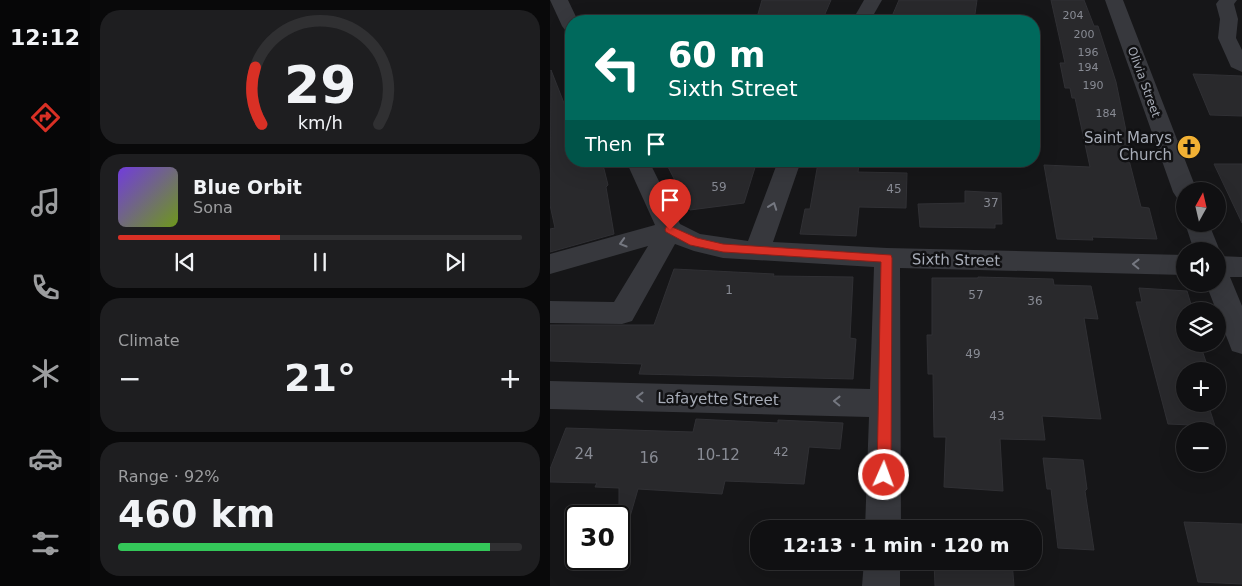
<!DOCTYPE html>
<meta charset="utf-8">
<style>
:root{--surface:#101012;--page:#1e1e20;--text:#f1f3f6;--muted:#9c9d9f;--line:#303032;--accent:#d93025}
body{margin:0;font-family:"DejaVu Sans",sans-serif;background:var(--page);color:var(--text);height:100vh;display:flex;flex-direction:column;font-size:19px;white-space:nowrap}
*{box-sizing:border-box;margin:0}
p{font-size:16px;color:var(--muted)}
.icon{flex:none;width:28px;height:28px;fill:none;stroke:currentColor;stroke-width:2;stroke-linecap:round;stroke-linejoin:round}
.map{position:relative;flex:1;overflow:hidden}
.side{display:flex;flex-direction:column;gap:10px;padding:10px;background:#09090a;width:460px}
.side>*{flex:none}
.banner{position:absolute;left:15px;top:15px;width:475px;height:152px;border-radius:20px;box-shadow:0 5px 20px #0002,0 0 0 1px var(--line);background:#00695c;color:#fff;overflow:hidden}
.needle{width:32px;rotate:8deg}
.controls{position:absolute;left:626px;top:182px;display:grid;gap:10px}
.controls a{display:grid;place-items:center;width:50px;height:50px;border-radius:50%;background:var(--surface);box-shadow:0 5px 20px #0002,0 0 0 1px var(--line);font-size:25px}
.speed{position:absolute;left:15px;top:505px;display:flex;gap:10px;font-size:25px;font-weight:700;text-align:center}
.speed>*{display:grid;place-content:center;width:65px;height:65px;border-radius:50%;background:var(--surface);box-shadow:0 5px 20px #0002,0 0 0 1px var(--line);line-height:1}
.speed .limit{border:2px solid #111;border-radius:8px;background:#fff;color:#111}
.pin{position:absolute;display:grid;place-items:center;width:42px;height:42px;color:#fff;margin:-51px -21px;border-radius:50% 50% 50% 0;rotate:-45deg;box-shadow:0 0 5px #0007}
.pin .icon{rotate:45deg}
.me{position:absolute;width:55px;margin:-28px;rotate:2deg;stroke-linejoin:round;filter:drop-shadow(0 0 4px #0008)}
.turn{display:flex;align-items:center;gap:18px;height:105px;padding:0 20px;font-size:22px}
.turn .icon{width:65px;height:65px;stroke-width:2.5}
.turn b{display:block;font-size:35px;line-height:42px}
.then{display:flex;align-items:center;height:48px;padding:0 20px;background:#0003;gap:10px;font-size:19px}
.big{font-size:38px;font-weight:600;line-height:1.1}
.side .widget{flex:1;display:flex;flex-direction:column;justify-content:center;gap:8px;min-width:0;padding:0 18px;border-radius:20px;background:var(--page)}
.side .dial{align-items:center;gap:0}
.dial svg{height:130px;overflow:visible;fill:none;stroke:var(--line);stroke-width:7;stroke-linecap:round;text-anchor:middle}
.dial text{fill:var(--text);stroke:none}
.song{display:flex;align-items:center;gap:15px}
.cover{width:60px;height:60px;border-radius:8px;background:linear-gradient(135deg,hsl(260 70% 55%),hsl(80 70% 35%))}
.played{height:5px;border-radius:2px;background:linear-gradient(90deg,var(--accent) 40%,var(--line) 40%)}
.keys{display:flex;justify-content:space-around;direction:ltr}
.heat{display:flex;justify-content:space-between;align-items:center;font-size:28px;direction:ltr}
.charge{height:8px;border-radius:4px;background:linear-gradient(90deg,#34c759 92%,var(--line) 0)}
.trip{position:absolute;left:200px;top:520px;width:292px;height:50px;border-radius:20px;background:var(--surface);box-shadow:0 5px 20px #0002,0 0 0 1px var(--line);font-weight:600;line-height:50px;text-align:center}
main{display:flex;flex:1;min-height:0}
.dock{display:flex;flex-direction:column;width:90px;justify-content:space-around;align-items:center;background:#060607;color:var(--muted)}
.dock .icon{width:35px;height:35px}
.dock .active{color:var(--accent)}
.dock b{font-size:22px;color:var(--text)}
.map>svg:first-child{display:block}
.building{fill:#29292c;stroke:#303034}
.lines{fill:none;stroke-linecap:round;stroke-linejoin:round}
.minor{fill:#37383d;fill-rule:evenodd}
.oneway{stroke:#757881}
.route{fill:#d93025;stroke:#8d1f18}
.labels{text-anchor:middle;dominant-baseline:central;stroke-width:5;stroke-linejoin:round;paint-order:stroke}
.far-number-label{font-size:11px;fill:#888b94}
.far-street-label{font-size:12px;fill:#a8adb8;stroke:#111113}
.number-label{font-size:12px;fill:#888b94}
.poi-label{font-size:15px;fill:#a8adb8;stroke:#111113;text-anchor:end}
.street-label{font-size:15px;fill:#a8adb8;stroke:#111113}
.near-number-label{font-size:15px;fill:#888b94}
</style>
<main>
<nav class="dock">
<b>12:12</b>
<svg class="icon active" aria-label="directions" viewBox="0 0 24 24"><path d="M12 3l9 9-9 9-9-9zM9 14v-3h6M13 9l2 2-2 2"/></svg>
<svg class="icon" aria-label="music" viewBox="0 0 24 24"><path d="M9 18V5l10-2v13"/><circle cx="6" cy="18" r="3"/><circle cx="16" cy="16" r="3"/></svg>
<svg class="icon" aria-label="phone" viewBox="0 0 24 24"><path d="M5 4h4l2 5-3 2q2 4 5 5l2-3 5 2v4C11 20 4 13 5 4z"/></svg>
<svg class="icon" aria-label="climate" viewBox="0 0 24 24"><path d="M12 3v18M4 7l16 10M4 17L20 7"/></svg>
<svg class="icon" aria-label="car" viewBox="0 0 24 24"><path d="M5 17H2v-5l4-1 3-4h7l3 4 3 1v5h-3M9 17h6M6 11h13"/><circle cx="7" cy="17" r="2"/><circle cx="17" cy="17" r="2"/></svg>
<svg class="icon" aria-label="filters" viewBox="0 0 24 24"><path d="M4 7h16M4 17h16"/><circle cx="9" cy="7" r="2"/><circle cx="15" cy="17" r="2"/></svg>
</nav>
<section class="side">
<div class="widget dial"><svg viewBox="0 0 100 80">
<path d="M14 69A42 42 0 1 1 86 69"/>
<path d="M14 69A42 42 0 0 1 10 34" stroke="#d93025"/>
<text x="50" y="56" font-size="32" font-weight="700">29</text>
<text x="50" y="72" font-size="11">km/h</text>
</svg></div>
<div class="widget">
<div class="song"><i class="cover"></i><div><b>Blue Orbit</b><p>Sona</p></div></div>
<div class="played"></div>
<div class="keys"><svg class="icon" aria-label="previous" viewBox="0 0 24 24"><path d="M18 5L8 12l10 7zM5 5v14"/></svg><svg class="icon" aria-label="pause" viewBox="0 0 24 24"><path d="M8 5v14M16 5v14"/></svg><svg class="icon" aria-label="next" viewBox="0 0 24 24"><path d="M6 5l10 7-10 7zM19 5v14"/></svg></div>
</div>
<div class="widget"><p>Climate</p>
<div class="heat"><a>−</a><b class="big">21°</b><a>+</a></div>
</div>
<div class="widget"><p>Range · 92%</p><b class="big">460 km</b><div class="charge"></div></div>
</section>
<div class="map">
<svg width="692" height="586" viewBox="0 0 692 586">
<rect width="100%" height="100%" fill="#161618"/>
<g class="building">
<path d="M212,0H281L272,21H206Z"/>
<path d="M349,0H427L424,21H340Z"/>
<path d="M501,0H534L544,26H548L566,82L582,160H579L591,207L599,208L607,239L542,237L543,240L507,239L494,165L540,167L525,98H522L520,88H515L510,63H515Z"/>
<path d="M1,70L21,121V161H52L58,185L56,187L64,234L0,252V229L5,228L0,205Z"/>
<path d="M643,74L692,76V116L660,115Z"/>
<path d="M115,161H207L194,203L140,210Z"/>
<path d="M268,163L309,164L308,172L357,173L356,208L309,207L306,236L250,234L255,209H260Z"/>
<path d="M664,164H692V223Z"/>
<path d="M415,191L451,193L452,224H445V228L370,227L368,204L415,203Z"/>
<path d="M124,269L224,274L223,276L303,277L300,338L306,339L303,379L89,374L92,364L0,361V325H104Z"/>
<path d="M428,277L503,279L504,285L541,286L548,319L534,318L551,419L492,416L495,440L450,439L453,491L394,487L396,437H384L383,374H378L377,335H382V278H428Z"/>
<path d="M589,288L637,291L643,311H635V344H650L659,371H635V404H658L665,426L618,424L586,302H592Z"/>
<path d="M146,419L228,423V420L293,423L290,449L259,447L254,484L175,481L172,494L88,489L75,534L69,533V488L45,487L47,483L0,482V469L16,428L143,432Z"/>
<path d="M493,458L533,460L537,489L535,491L544,550L508,548L501,489H497Z"/>
<path d="M634,522L692,524V584L648,582Z"/>
<path d="M384,561H462L464,586H385Z"/>
</g>
<g class="lines">
<g class="minor">
<path d="M0,0H18L28,21H21V31L15,30L12,26Z"/>
<path d="M314,0H332L320,21H302Z"/>
<path d="M555,0H573L647,191H635V200L627,198L623,192Z"/>
<path d="M669,0H687L684,4L688,19L686,38L692,50V72L681,67L668,38L670,19L666,4Z"/>
<path d="M76,161H99L130,224L150,234L198,241L228,161H251L223,242L337,248L635,255V275L350,268L351,529H315L319,417L0,409V381L320,389L324,267L173,258L144,251L125,244L82,321L72,324L0,323V301L64,302L98,246L0,274V254L105,225Z"/>
<path d="M635,223L659,224L670,251L668,256V251H644Z"/>
<path d="M668,256L692,257V277H680L692,306V354L682,351L656,284H668Z"/>
<path d="M314,561H350V586H312Z"/>
</g>
</g>
<defs><path id="oneway-chevron" d="M-2-3.5L2.5 0L-2 3.5" fill="none" stroke-width="1.6" stroke-linecap="round" stroke-linejoin="round" transform="scale(1.25)"/></defs>
<g class="oneway">
<use href="#oneway-chevron" transform="translate(223 206) rotate(-70)"/>
<use href="#oneway-chevron" transform="translate(73 243) rotate(164)"/>
<use href="#oneway-chevron" transform="translate(586 264) rotate(-179)"/>
<use href="#oneway-chevron" transform="translate(90 397) rotate(-179)"/>
<use href="#oneway-chevron" transform="translate(287 401) rotate(-179)"/>
</g>
<path class="route" d="M120,226L147,238L173,244L341,255L342,258L341,475L339,479L334,481L329,479L327,475L331,262L173,252L140,245L116,232L115,230L116,227Z"/>
<defs>
<g id="church-disc" transform="scale(1.25)"><circle r="9.5" fill="#f2b134" stroke="#111113"/><path d="M-1.2-6h2.4v3.5h3.3v2.4h-3.3V6h-2.4V-.1h-3.3v-2.4h3.3Z" fill="#111"/></g>
</defs>
<g fill-rule="evenodd">
<use href="#church-disc" x="639" y="147"/>
</g>
<g class="labels">
<g class="far-number-label">
<text x="523" y="15">204</text>
<text x="534" y="34">200</text>
<text x="538" y="52">196</text>
<text x="538" y="67">194</text>
<text x="543" y="85">190</text>
<text x="556" y="113">184</text>
</g>
<g class="far-street-label">
<text transform="translate(594 82) rotate(70)">Olivia Street</text>
</g>
<g class="number-label">
<text x="169" y="187">59</text>
<text x="344" y="189">45</text>
<text x="441" y="203">37</text>
<text x="179" y="290">1</text>
<text x="426" y="295">57</text>
<text x="485" y="301">36</text>
<text x="423" y="354">49</text>
<text x="447" y="416">43</text>
<text x="231" y="452">42</text>
</g>
<g class="poi-label">
<text x="622" y="138">Saint Marys<tspan x="622" dy="17">Church</tspan></text>
</g>
<g class="street-label">
<text transform="translate(406 260) rotate(1)">Sixth Street</text>
<text transform="translate(168 399) rotate(1)">Lafayette Street</text>
</g>
<g class="near-number-label">
<text x="34" y="454">24</text>
<text x="168" y="455">10-12</text>
<text x="99" y="458">16</text>
</g>
</g>
</svg>
<div class="controls">
<a><svg class="needle" viewBox="-14 -14 28 28"><path d="M0-13l5 13h-10z" fill="#e53935"/><path d="M0 13l5-13h-10z" fill="#9c9d9f"/></svg></a>
<a><svg class="icon" aria-label="sound" viewBox="0 0 24 24"><path d="M4 9h4l5-4v14l-5-4H4zM17 9q2 3 0 6"/></svg></a>
<a><svg class="icon" aria-label="layers" viewBox="0 0 24 24"><path d="M12 4l9 5-9 5-9-5zM3 14l9 5 9-5"/></svg></a>
<a>+</a>
<a>−</a>
</div>
<div class="speed"><div class="limit">30</div></div>
<div class="pin" style="left:120px;top:230px;background:#d93025"><svg class="icon" aria-label="arrive" viewBox="0 0 24 24"><path d="M6 21V4h12l-3 4 3 4H6"/></svg></div>
<svg class="me" style="left:334px;top:475px" viewBox="-20 -20 40 40"><circle r="17" fill="#d93025" stroke="#fff" stroke-width="3"/><path d="M0-11L8 9 0 5-8 9z" fill="#fff"/></svg>
<div class="trip">12:13 · 1 min · 120 m</div>
<div class="banner">
<div class="turn"><svg class="icon" aria-label="left" viewBox="0 0 24 24"><path d="M17 20v-9H6M10 6l-5 5 5 5"/></svg><div><b>60 m</b>Sixth Street</div></div>
<div class="then">Then<svg class="icon" aria-label="arrive" viewBox="0 0 24 24"><path d="M6 21V4h12l-3 4 3 4H6"/></svg></div>
</div>
</div>
</main>
